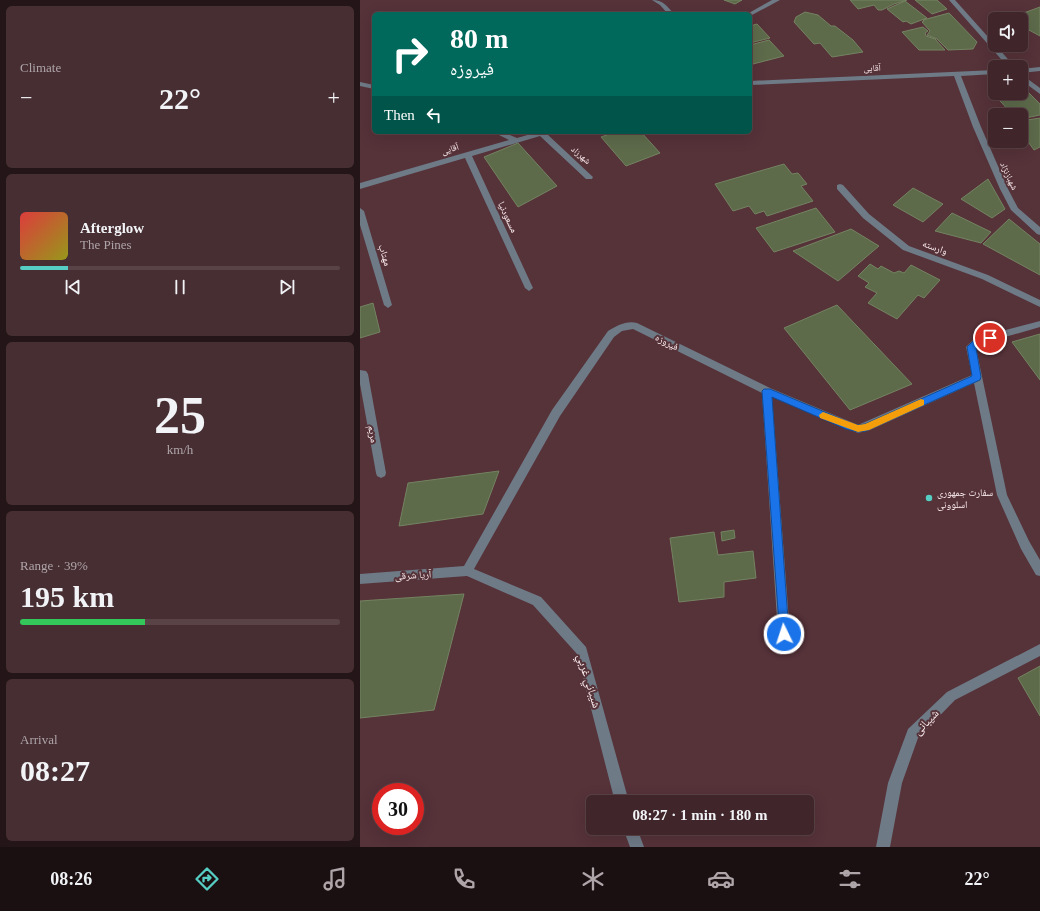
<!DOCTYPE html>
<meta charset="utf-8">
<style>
:root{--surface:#40262b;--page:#472e33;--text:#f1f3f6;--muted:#aea5a9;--line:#594347;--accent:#56cec4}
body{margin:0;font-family:"Times New Roman","Noto Naskh Arabic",serif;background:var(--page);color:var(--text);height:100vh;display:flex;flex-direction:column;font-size:15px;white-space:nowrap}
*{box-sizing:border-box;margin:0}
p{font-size:13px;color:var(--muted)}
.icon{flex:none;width:22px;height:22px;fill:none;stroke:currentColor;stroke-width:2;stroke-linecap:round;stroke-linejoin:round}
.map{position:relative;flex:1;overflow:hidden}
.drawer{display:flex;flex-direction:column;gap:6px;padding:6px;background:#231518;width:360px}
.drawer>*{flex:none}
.top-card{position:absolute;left:12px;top:12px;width:380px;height:122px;border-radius:6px;box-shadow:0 4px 16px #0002,0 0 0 1px var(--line);background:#00695c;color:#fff;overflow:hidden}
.fabs{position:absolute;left:628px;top:12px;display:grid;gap:8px}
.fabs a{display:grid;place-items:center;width:40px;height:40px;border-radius:6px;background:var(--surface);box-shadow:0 4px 16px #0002,0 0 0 1px var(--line);font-size:20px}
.speed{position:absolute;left:12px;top:783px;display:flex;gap:8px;font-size:20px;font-weight:700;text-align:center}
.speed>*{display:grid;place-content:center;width:52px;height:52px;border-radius:50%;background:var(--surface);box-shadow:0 4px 16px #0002,0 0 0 1px var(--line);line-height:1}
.speed .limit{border:6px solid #d22;background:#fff;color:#111}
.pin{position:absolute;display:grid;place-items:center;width:34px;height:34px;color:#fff;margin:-17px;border:2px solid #fff;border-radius:50%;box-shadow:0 1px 4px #0007}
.me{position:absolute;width:44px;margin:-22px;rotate:356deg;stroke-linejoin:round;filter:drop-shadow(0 0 3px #0008)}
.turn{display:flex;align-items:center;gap:14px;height:84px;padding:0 12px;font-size:18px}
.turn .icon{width:52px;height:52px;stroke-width:2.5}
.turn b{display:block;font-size:28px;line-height:34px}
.then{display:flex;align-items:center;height:38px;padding:0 12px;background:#0003;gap:8px;font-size:15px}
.big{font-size:30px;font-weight:800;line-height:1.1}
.drawer .card{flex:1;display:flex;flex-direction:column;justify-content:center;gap:6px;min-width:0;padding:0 14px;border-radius:6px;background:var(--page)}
.drawer .dial{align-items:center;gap:0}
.dial b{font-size:52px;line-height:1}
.song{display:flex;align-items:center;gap:12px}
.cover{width:48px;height:48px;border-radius:6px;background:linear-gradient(135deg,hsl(0 70% 55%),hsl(60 70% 35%))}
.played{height:4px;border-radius:2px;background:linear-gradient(90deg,var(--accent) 15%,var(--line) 15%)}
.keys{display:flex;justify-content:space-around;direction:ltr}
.heat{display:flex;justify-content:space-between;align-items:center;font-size:22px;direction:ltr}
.charge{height:6px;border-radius:3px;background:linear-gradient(90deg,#34c759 39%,var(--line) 0)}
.trip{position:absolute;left:226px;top:795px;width:228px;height:40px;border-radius:6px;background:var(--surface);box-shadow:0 4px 16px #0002,0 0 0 1px var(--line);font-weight:800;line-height:40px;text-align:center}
.tabs{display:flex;height:64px;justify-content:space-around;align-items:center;background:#1a0f11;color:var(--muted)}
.tabs .icon{width:28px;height:28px}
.tabs .active{color:var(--accent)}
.tabs b{font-size:18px;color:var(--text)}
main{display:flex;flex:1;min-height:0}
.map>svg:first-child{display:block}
.building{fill:#5d6b4b;stroke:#748361}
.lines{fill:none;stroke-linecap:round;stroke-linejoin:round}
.service{fill:#6e7a86;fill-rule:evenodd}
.minor{fill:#6e7a86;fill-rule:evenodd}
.route{fill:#1a73e8;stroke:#114b97}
.slow{fill:#f59e0b}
.poi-dot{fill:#56cec4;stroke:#563239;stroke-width:1.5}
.labels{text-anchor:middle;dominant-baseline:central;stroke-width:4;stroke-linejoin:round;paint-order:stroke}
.far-street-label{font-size:9px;fill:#fceef0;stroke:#563239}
.street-label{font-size:10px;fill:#fceef0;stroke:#563239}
.poi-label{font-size:10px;fill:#fceef0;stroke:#563239;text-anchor:start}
.near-street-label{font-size:12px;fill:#fceef0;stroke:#563239}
</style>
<main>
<section class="drawer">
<div class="card"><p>Climate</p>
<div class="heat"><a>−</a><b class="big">22°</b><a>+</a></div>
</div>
<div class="card">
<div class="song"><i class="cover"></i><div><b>Afterglow</b><p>The Pines</p></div></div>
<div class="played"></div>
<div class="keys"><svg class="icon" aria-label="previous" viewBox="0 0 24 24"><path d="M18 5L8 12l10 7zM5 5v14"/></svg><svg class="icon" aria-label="pause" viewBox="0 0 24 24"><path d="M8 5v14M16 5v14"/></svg><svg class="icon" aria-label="next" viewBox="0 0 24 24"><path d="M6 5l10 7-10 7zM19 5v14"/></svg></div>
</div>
<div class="card dial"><b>25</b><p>km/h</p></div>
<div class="card"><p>Range · 39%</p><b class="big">195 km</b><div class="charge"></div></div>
<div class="card"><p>Arrival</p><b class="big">08:27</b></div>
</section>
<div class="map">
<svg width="680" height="847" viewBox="0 0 680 847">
<rect width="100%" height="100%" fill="#563239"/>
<g class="building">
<path d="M364,0H382L375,4Z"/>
<path d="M490,0H547L534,4L522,10H518L514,5L498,9Z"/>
<path d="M555,0H577L587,9L572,14Z"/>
<path d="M545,1L567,18L551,24L546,21L543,22L527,9Z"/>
<path d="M680,7V36L667,29L662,24V20L657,18L661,14Z"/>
<path d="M445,12L458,15L471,26H475L493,40L503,52L472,57L460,43L454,44L434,22L436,17Z"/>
<path d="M589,13L617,42L613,49L588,50L577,39L567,35L570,31L562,22L564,21L563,20Z"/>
<path d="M397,24L410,38L390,43V26Z"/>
<path d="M563,27L568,31L565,33L566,36L575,39L585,50H559L542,32Z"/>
<path d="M409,40L424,56L393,64L390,61V45Z"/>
<path d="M661,85L680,104V115L661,119V115H647L652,114L630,90L635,89V93H661Z"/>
<path d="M680,118V147L674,150L661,132V121Z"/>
<path d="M255,132H281L300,153L266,166L241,137Z"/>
<path d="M158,143L197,186L158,207L124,157Z"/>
<path d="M424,164L432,174L438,173L447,184L441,186L453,201L407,216L404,211L395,214L389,206L373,211L355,184Z"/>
<path d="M628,179L645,209L632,218L601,199Z"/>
<path d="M553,188L583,204L563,222L533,205Z"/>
<path d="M456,208L475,232L414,252L396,228Z"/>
<path d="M592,213L631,232L621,243L575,231Z"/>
<path d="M649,219L680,244V275L623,244Z"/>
<path d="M491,229L519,246L478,281L433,251Z"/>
<path d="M510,264L518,269L521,266L534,273L539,271L544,273L551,265L580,280L564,298L558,295L537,319L508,303L517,293L505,287L509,283L498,276Z"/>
<path d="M13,303L20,332L0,338V307Z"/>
<path d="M477,305L552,384L490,410L424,328Z"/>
<path d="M680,334V380L652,342Z"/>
<path d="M139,471L123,514L39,526L48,483Z"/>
<path d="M374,530L375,538L362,541L361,532Z"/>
<path d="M354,532L358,555L393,551L396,578L364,582V597L319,602L310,538Z"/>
<path d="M104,594L74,710L0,718V601Z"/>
<path d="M680,666V716L658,678Z"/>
</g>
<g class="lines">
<g class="service">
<path d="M292,0C303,0 307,6 314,14H308L300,5Z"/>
<path d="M412,0H420L392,15L387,14Z"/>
</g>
<g class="minor">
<path d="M589,0H595L655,67H648Z"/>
<path d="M680,67V71L661,73V69Z"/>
<path d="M635,70V74L601,76L621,127L648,189L658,208L680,227V235L677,234L651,210L640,189L613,127L594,76L390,85V81Z"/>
<path d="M661,74L680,88V94L661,80Z"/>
<path d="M0,82L14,85V89L0,86Z"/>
<path d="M133,132H143L157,138L178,132H190L187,134L233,177L232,179H226L180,136L112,156L173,288L169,291L165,288L105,158L0,189V183L149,140Z"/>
<path d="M480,184L483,185L509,214L549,246L628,275L680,300V307L622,279L543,250L503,218L477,189V185Z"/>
<path d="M0,208L4,211L32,305L28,308L24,305L0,225Z"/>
<path d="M680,321V327L621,344L616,348L647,495L669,541L680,560V576L676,575L661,549L637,495L614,383L510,430L498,433L412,397L430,634L428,638L424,640L420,638L418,634L402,393L273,329L262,331L254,337L200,416L114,569L181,597L226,647L269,802H255L217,654L173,605L107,576L0,584V574L104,566L192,410L248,331C256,326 267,320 277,323L410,388L498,425L612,375L606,347L615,338Z"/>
<path d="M0,370L6,371L8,374L26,473L25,476L21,478L17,476L16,473L0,384Z"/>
<path d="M680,644V656L595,700L558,738L542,783L530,847H516L528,783L548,729L587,692Z"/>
<path d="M263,828H277L284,847H270Z"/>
</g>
</g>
<path class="route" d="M630,334L633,335V340L620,344L616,348L621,377L620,380L506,431L498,432L486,429L412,397L429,634L428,638L424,639L420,638L402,391L404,389H410L491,423L498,425L505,424L612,376L607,347L615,339Z"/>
<path class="slow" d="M561,399L564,400V405L509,430L498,432L460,418L459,415L463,412L498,425L505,424Z"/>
<circle class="poi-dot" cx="569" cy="498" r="4"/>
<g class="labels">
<g class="far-street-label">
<text transform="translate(512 68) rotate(-2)">آقایی</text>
<text transform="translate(90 149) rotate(-17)">آقایی</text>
<text transform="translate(221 155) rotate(41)">شهرزاد</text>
<text transform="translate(649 176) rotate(65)">شهبازنژاد</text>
</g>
<g class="street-label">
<text transform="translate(148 217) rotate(65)">مسعودنیا</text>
<text transform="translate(575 247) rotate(20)">وارسته</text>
<text transform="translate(25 255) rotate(73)">مهتاب</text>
<text transform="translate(307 342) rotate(27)">فیروزه</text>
<text transform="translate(13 434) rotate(80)">مریم</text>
<text transform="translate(53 575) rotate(-4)">آریا شرقی</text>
</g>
<g class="poi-label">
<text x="577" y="492">سفارت جمهوری<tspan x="577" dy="12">اسلوونی</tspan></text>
</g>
<g class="near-street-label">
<text transform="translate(229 681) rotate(73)">شيباني غربي</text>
<text transform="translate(566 722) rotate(-46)">شیبانی</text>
</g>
</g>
</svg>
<div class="fabs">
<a><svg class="icon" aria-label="sound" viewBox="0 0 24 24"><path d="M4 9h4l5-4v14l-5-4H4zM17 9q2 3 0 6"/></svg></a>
<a>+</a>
<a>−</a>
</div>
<div class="speed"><div class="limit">30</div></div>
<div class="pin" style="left:630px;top:338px;background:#d93025"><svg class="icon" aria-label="arrive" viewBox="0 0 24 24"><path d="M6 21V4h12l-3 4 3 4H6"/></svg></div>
<svg class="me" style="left:424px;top:634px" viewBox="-20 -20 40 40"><circle r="17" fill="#1a73e8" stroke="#fff" stroke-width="3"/><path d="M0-11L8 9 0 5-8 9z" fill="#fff"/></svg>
<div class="trip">08:27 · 1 min · 180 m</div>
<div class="top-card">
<div class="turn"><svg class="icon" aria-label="right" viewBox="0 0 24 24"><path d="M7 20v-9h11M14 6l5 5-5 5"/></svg><div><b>80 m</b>فیروزه</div></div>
<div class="then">Then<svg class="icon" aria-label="left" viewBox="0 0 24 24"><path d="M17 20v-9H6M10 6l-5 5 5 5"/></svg></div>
</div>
</div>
</main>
<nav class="tabs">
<b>08:26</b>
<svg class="icon active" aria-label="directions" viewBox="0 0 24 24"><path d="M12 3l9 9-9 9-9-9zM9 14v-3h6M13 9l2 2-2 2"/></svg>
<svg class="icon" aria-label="music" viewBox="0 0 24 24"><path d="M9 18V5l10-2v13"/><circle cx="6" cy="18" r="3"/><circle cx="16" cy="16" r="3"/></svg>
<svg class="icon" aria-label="phone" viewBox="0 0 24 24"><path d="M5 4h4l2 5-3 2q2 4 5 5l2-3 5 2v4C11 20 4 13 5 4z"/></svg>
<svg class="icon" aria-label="climate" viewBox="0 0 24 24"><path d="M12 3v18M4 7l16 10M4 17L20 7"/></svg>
<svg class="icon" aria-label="car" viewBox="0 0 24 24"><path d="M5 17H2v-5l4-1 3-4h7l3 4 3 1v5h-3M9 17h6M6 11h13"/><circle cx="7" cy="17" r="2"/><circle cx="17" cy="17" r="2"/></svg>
<svg class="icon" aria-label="filters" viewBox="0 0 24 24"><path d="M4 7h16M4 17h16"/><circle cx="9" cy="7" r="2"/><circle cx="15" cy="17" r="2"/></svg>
<b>22°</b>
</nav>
